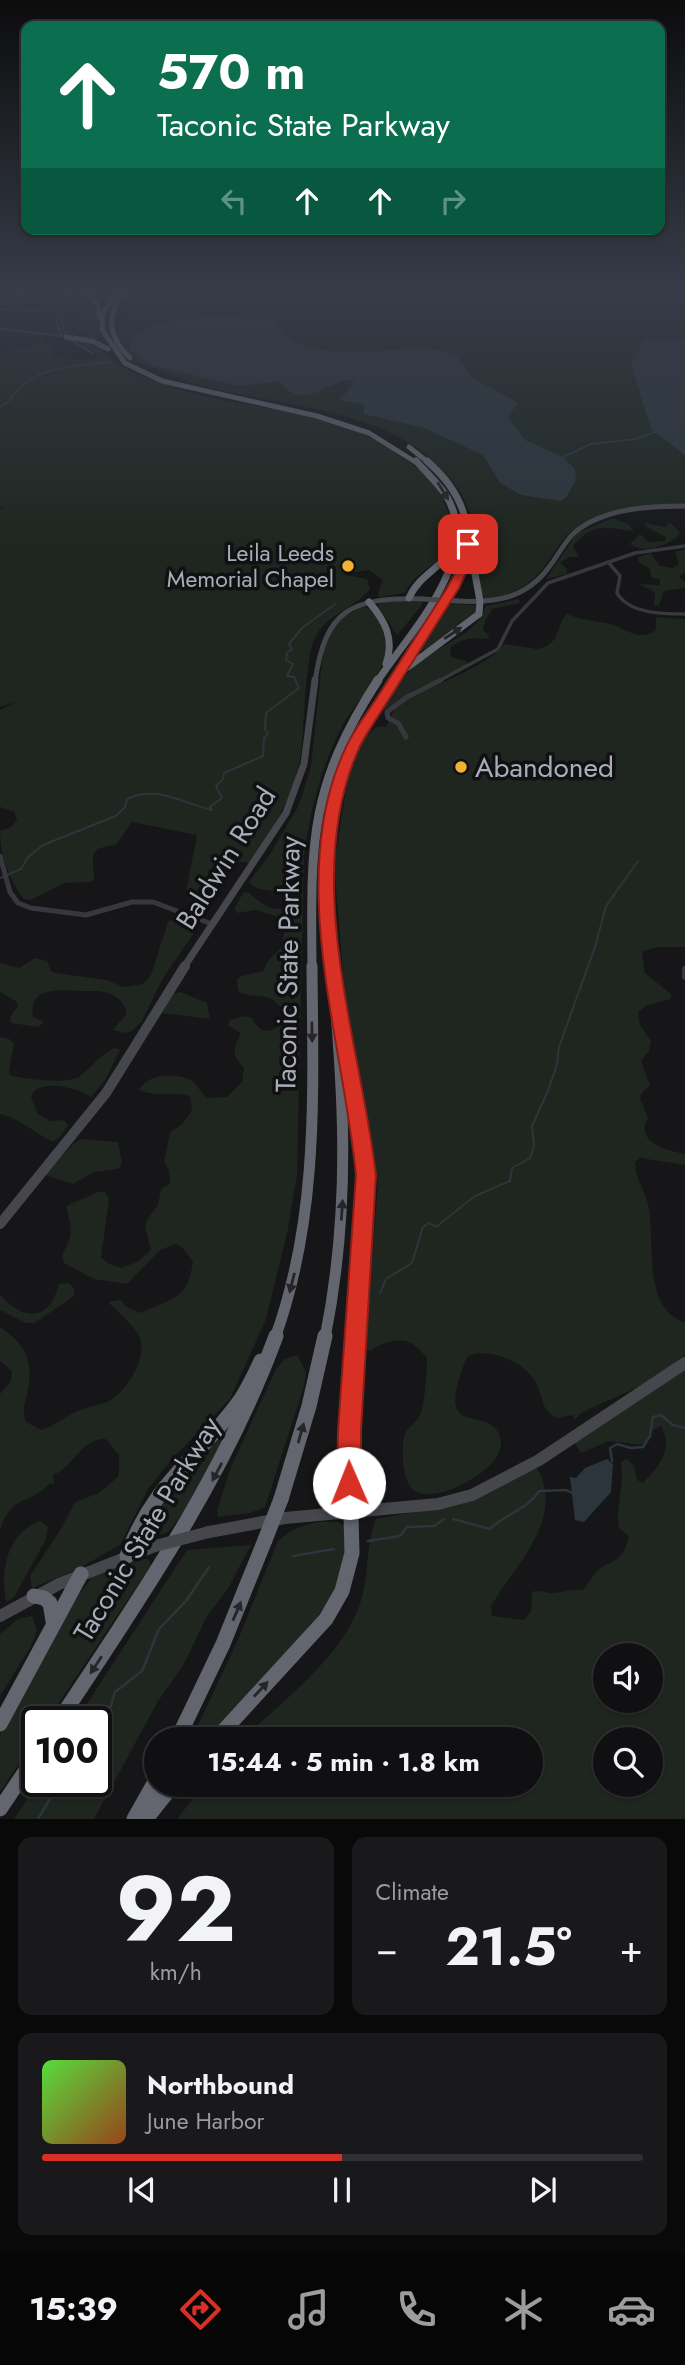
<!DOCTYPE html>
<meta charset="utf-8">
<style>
:root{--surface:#101012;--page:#19191b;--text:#f1f3f6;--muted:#9c9d9f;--line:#303032;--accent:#d93025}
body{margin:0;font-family:Jost,sans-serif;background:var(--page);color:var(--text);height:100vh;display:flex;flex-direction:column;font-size:26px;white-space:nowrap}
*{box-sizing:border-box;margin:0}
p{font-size:23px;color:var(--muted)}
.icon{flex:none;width:38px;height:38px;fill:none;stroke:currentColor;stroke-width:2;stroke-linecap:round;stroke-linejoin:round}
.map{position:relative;height:1819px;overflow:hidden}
.sheet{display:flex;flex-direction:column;gap:18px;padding:18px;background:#09090a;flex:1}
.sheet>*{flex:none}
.guide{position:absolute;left:21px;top:21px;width:644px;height:214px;border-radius:14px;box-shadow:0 2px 5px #0004,0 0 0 2px var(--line);background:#0b6e4f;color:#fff;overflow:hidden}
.controls{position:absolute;left:593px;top:1643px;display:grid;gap:14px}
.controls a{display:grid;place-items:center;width:70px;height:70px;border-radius:50%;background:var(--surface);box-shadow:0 2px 5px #0004,0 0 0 2px var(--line);font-size:35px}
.speed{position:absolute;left:21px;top:1706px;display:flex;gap:14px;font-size:35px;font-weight:700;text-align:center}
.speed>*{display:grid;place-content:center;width:91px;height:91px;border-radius:50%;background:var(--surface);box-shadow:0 2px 5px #0004,0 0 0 2px var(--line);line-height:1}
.speed .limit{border:4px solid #111;border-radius:10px;background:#fff;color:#111}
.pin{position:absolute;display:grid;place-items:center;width:60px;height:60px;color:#fff;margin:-30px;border-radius:14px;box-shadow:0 4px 10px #0006}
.me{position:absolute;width:77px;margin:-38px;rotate:359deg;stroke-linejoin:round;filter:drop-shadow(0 0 5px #0008)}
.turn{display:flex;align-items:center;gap:24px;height:147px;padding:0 21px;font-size:32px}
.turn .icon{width:91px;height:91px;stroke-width:2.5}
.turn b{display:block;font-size:49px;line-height:60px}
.lanes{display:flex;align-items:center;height:66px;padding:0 21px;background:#0003;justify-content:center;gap:35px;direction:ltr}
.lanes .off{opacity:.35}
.big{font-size:52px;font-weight:700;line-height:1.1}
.sheet .tile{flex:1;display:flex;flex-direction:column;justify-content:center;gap:10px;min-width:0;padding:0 24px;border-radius:14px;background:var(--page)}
.sheet .dial{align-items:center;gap:0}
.dial b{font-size:91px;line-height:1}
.song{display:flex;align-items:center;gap:21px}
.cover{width:84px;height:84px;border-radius:10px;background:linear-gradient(135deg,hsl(110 70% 55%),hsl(20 70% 35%))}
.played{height:7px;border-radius:4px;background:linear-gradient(90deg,var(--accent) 50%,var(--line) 50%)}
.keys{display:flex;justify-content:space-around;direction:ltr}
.heat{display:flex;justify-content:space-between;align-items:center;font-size:38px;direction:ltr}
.sheet .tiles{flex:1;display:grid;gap:18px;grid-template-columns:1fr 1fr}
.tile:last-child{grid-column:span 2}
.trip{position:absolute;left:144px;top:1727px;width:399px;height:70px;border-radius:35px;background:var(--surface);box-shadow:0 2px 5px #0004,0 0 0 2px var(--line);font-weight:700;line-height:70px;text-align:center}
.tab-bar{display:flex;height:112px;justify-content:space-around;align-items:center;background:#060607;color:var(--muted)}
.tab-bar .icon{width:49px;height:49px}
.tab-bar .current{color:var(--accent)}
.tab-bar b{font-size:32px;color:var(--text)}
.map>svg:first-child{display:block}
.green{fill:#1e261f;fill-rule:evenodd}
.water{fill:#2c353c}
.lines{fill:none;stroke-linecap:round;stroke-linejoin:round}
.stream-far1{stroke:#2c353c;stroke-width:2}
.stream{stroke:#2c353c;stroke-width:2.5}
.street-far3{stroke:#37383d;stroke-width:2.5}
.street-far2{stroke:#37383d;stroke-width:3.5}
.street-far1{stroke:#37383d;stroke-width:5}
.street{stroke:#37383d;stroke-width:6}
.secondary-far3{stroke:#45474d;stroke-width:5}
.secondary-far2{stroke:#45474d;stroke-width:7}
.secondary-far1{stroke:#45474d;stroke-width:10}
.secondary{stroke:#45474d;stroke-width:12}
.highway-far4{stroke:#63666e;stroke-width:5}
.highway-far3{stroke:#63666e;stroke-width:7}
.highway-far2{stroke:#63666e;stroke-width:9}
.highway-far1{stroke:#63666e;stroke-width:11}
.highway{stroke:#63666e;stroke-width:15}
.secondary-bridge-far1{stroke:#45474d;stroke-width:5}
.secondary-bridge{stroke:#45474d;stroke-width:12}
.highway-bridge{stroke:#63666e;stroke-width:15}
.oneway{fill:#26262a}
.route{fill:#d93025;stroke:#8d1f18;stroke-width:2}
.poi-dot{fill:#f2b134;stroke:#111113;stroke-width:2.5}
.labels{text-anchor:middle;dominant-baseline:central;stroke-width:7;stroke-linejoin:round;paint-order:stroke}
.far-poi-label{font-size:23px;fill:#a8adb8;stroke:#111113;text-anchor:end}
.poi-label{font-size:28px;fill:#a8adb8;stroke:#111113;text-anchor:start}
.street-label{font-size:28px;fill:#a8adb8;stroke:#111113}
</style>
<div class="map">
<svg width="685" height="1819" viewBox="0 0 685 1819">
<rect width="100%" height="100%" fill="#161618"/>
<g class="green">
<path d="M72,293H86C95,307 101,324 98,340L71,337L85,335V332L76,331L79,328H72V332L67,333L66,327L88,322L74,321L83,317L66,318L64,320L68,321L66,324L63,323L60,317Z"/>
<path d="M131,293H685V505C651,506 604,509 574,529C564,536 557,549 551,557C534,584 517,594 486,599C469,582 477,548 473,526C471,511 463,495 454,483C397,409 292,408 210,388C180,381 154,366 125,358L117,340L116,327L127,303L125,298Z"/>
<path d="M42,337H45L43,342L50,345L54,356C65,359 85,362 96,359L98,355L78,341C106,346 105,358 127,370C136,375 147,378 157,382C217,406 283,405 344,426C370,435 392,449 413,465C417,469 423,470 426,474C438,486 449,509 451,526C454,565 419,564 405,593L379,597L378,592L383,580L369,570L340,574L367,579L370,589C355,608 330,613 317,634C304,654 305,725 301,752C295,795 273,828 250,863L218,859L197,891L191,893L186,891L197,835L132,822L116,845C85,848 94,858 94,879L90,882L64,883L30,900L24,899C9,880 0,856 0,831L11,827L17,820L14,812L0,807V710L18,701L0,707V509L4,506L0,507V353L7,351V346L12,344L16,349L30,350Z"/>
<path d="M613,518L629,525L633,531C606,528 595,521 573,546L579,557H569L560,563L567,569V574L546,579L577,533Z"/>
<path d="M670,522L680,533C672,545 642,555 630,544L640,534L648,542L665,541L666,537L647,527L645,523L665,527Z"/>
<path d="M685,549V572L679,577L685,582V588L664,591L659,605L654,606L655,592L638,584L660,585V580L651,577L650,569L638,562V557L651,553L660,566L673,568L679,564L675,552Z"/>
<path d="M519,599L520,603L492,609L485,621L483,630L489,635L488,639C474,637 461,638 450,648L451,657L467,661L468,665L414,690L387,710H380C392,693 403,676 419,662C441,643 476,636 486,606Z"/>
<path d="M386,601L422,602V605L398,634L394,632L389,622L376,606Z"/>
<path d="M449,604L477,605L476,613L425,650L418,651Z"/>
<path d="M364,606C381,611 388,635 386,652C383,677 354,704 342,726C321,768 310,811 304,856L297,1175L288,1229L266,1319L230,1399L172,1459L148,1489L120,1545L76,1570L32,1588L30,1576L61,1529L75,1502L99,1493L119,1476V1455L106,1439C80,1438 75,1467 53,1475L54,1484L50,1483C32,1505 11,1493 0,1530V1394L11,1381L12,1371L0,1361V1327C28,1346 34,1363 27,1395C24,1405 22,1412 26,1422L41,1430C55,1426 66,1415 80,1410C90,1406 102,1405 111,1400C128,1389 150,1354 138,1334C130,1322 118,1312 108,1302L121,1300L126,1307L141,1313C173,1297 187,1301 193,1262L183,1248L176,1244L160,1250L127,1284L94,1279L64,1263L62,1255C74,1234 72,1229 66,1206L98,1192H105L109,1200L101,1257L107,1263L121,1268L137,1262L151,1250L145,1227L147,1220L158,1205L161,1189L170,1184L169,1170L164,1162L170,1133L183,1123L192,1111L190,1096C173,1092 153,1097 139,1090C150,1072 176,1073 193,1081L206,1098L227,1097L242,1082L244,1068C231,1053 233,1050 241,1033L228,1026L230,1020L245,1016L252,1018C260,1033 267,1034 281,1025L284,1012C267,987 259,1003 238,991L237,980L241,976L263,971L268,961L281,948L287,920L256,910L237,913L234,909L243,893L248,892C259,902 274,914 288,907L289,897C276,885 259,896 249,882L270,854L298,807L311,767L323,651L330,631L343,617Z"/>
<path d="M567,614C581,620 595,621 611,624C623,627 639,643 656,630V617L685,619V947H657L642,952L645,973L672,995L670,999L648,1005L638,1012L640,1025L651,1041L649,1051L641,1061L650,1085L642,1093L640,1099L648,1118C634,1142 667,1151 685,1154V1165L640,1158L635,1162C634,1179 647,1192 649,1209C655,1242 642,1310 685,1322V1355L651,1381L583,1412L574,1420L573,1415L557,1418C541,1409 544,1402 538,1387C529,1364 491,1346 468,1356C462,1366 460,1376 457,1387C446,1432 487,1409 499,1434C513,1464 449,1497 426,1494C421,1494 415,1492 412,1489C402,1478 400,1444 406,1432C409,1426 417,1422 420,1415C425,1404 427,1370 427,1357C422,1353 419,1348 414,1345C402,1336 381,1342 371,1351L364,1349L378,1185L371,1142L359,1104L354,1050L346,1010L334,864L348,777L362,741L376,727H386L395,708L404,701C425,690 497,661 504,644L537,649L547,646L555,639L563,618Z"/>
<path d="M173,919H180L194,933L163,978L142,1021L132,1031L125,1033L113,1030L126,1014V1009C122,1002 118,997 110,994C102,990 91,991 82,991C61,990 28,986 33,1017L44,1022L38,1027L11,1023L10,1017L18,1006L16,1001L0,992V963L19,968L35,958L47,961L51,971L56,973L107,980L123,987L143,984L151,975L168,922Z"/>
<path d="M180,992L207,1003L210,1019L162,1013L172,994Z"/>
<path d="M0,1037L9,1039L14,1044L9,1070L10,1075C24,1079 69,1085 80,1076C92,1067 100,1055 114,1048L120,1050L105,1080L91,1097C76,1088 51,1081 35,1090L31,1097L38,1114L50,1121L64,1120L68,1125L60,1137L53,1142C35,1133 19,1118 0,1114Z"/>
<path d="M81,1139L118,1142L122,1163L118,1169L94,1172L73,1184L45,1175L73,1144Z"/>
<path d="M68,1283L74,1288V1296L35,1323H26L0,1310V1295C24,1321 49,1322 59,1284Z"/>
<path d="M297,1355L306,1372L304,1386L265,1507L250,1513L218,1517L217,1511L230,1469L276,1369L285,1359Z"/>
<path d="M685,1370V1819H177L204,1785H530V1740L243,1739C284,1699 347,1654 362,1597C369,1571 366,1544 376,1519L431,1509L537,1468C566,1519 515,1565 491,1606L492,1616L524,1620L531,1611L532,1592C540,1589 546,1594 554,1593C565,1592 572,1589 583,1590C588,1585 589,1581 593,1576C606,1557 622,1569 629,1536L619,1528C615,1504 625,1488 621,1462L627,1459L634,1466L637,1480L643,1483C659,1466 674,1449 661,1426L651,1431L644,1445L609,1441L581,1453L574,1442ZM606,1656H651V1701H606ZM606,1740H651V1785H606Z"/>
<path d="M229,1430L187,1509L167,1533L156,1535L151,1541L143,1542L140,1537L153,1505L213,1438Z"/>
<path d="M41,1521L48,1527L46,1539L14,1597L6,1602C0,1570 7,1532 41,1521Z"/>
<path d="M318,1522H338L347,1528L342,1581L302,1640L210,1739L191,1740L237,1642L278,1541C290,1530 303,1525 318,1522Z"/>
<path d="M251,1545L227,1590L207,1616L183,1666L158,1701L94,1819H14L39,1782H96V1722H75L187,1550Z"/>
<path d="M141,1559H148L151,1565L46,1722H37V1736L0,1792V1735L67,1610L94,1575Z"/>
<path d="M32,1616L37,1630L31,1646L0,1696V1634L18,1619Z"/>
</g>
<g class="water">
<path d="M211,316L271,319C280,324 284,336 294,341C347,367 402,338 455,354L474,379L515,401L517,404L508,417L525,440L563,457L575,469L576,480L567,496L561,501L521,495L500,483L483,455L424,428L364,414V404L339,400L354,384L352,380C327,379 303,414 280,381L239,386L154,366L130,350V339C154,320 182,320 211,316Z"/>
<path d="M685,339V455L651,429L631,363L644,341Z"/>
<path d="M607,1459L613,1464L611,1492L584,1522L575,1520L570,1477L576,1478L585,1468Z"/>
</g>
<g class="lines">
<g class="stream-far1">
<path d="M0,407C12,402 14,391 24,384C48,365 82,366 111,362"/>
<path d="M563,457L591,444L636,439L655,432"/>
<path d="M0,878L21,869L28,857L43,845L116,816L125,807L127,799C157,785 182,803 212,810L210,807L222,798L216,786L223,779L224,773L263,756L264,738L268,734L265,729L266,713L299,688L294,677L287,676L293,664L286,660L287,653L292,649L289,644L302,628L335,604"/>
<path d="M380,1293L386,1279L412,1263L423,1227L429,1223L436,1227L475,1196L510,1181L512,1168L530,1158L534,1146L532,1126L548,1091L557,1064L559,1047L595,947L606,906L638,861"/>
</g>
<g class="stream">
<path d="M612,1461L610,1448L617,1444L631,1448L643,1447L650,1436L653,1417L661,1415L673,1425L685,1428"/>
<path d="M453,1519L490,1529C506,1513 527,1510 539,1491L566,1490L572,1493"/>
<path d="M368,1541L400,1536L407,1527L434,1526L444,1519"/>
<path d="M293,1556L334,1549"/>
<path d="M96,1748L109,1728V1712L115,1692L142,1671L159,1629L186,1601L209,1567"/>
<path d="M38,1819L60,1782"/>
</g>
<g class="street-far3">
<path d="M71,293L60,315L66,337L92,353"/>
<path d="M0,309L60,312L56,317L61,336"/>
<path d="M10,310L24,293"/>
<path d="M0,329L63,336"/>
</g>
<g class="street-far2">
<path d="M608,562L620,576L617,593C629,614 664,614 685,614"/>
<path d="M437,682L498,649L512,621L548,583L635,553L685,546"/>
</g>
<g class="street-far1">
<path d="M406,737L398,723L388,718L387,712L407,697L441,680"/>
<path d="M0,856L10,892L18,903L31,908L86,915L132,902H153L212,924"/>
</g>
<path class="street" d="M685,969V977"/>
<g class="secondary-far3">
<path d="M457,601C494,603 526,599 549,567C558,556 564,542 575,532C605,508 649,506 685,506"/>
<path d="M315,682C325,609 352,597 422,599"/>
</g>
<path class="secondary-far2" d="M184,967L286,813L304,764L315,680"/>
<path class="secondary-far1" d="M0,1224L106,1093L185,966"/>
<g class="secondary">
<path d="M209,1532L285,1518L438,1504L472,1495L539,1460L685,1363"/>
<path d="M0,1616L59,1584L155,1546"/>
</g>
<g class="highway-far4">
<path d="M88,293L98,306L99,317"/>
<path d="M116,293L103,313L102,330L125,363L162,381L317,416L369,433L417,463"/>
<path d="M123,293C105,317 109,338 130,358"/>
<path d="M66,337L92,341L108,349"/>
<path d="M409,447L429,463"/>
</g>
<g class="highway-far3">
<path d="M409,598C418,576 441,568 453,549"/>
<path d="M369,602C385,621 395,639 386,664"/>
<path d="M408,667L479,614L480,601L471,552"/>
<path d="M377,682C409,633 483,559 447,497C439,484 426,472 416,461"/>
<path d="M392,682C439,611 514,537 427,461"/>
</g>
<g class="highway-far2">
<path d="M312,967C311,844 308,788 378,680"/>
<path d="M333,967C321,847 325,783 393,680"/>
</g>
<g class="highway-far1">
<path d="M347,1064L363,1143L366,1175L356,1338"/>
<path d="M275,1338C319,1217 313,1092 312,966"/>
<path d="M325,1338C351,1209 344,1095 332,966"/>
</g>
<g class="highway">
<path d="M281,1499L309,1406L325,1336"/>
<path d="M127,1556C153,1483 199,1458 241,1399C249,1387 255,1374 261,1361"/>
<path d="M34,1596L44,1598L50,1603L53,1621"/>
<path d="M58,1722C140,1598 224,1477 276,1336"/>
<path d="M0,1724L81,1574"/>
<path d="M177,1740L223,1644L265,1540"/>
<path d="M215,1740L326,1619L342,1591L352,1553L349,1442L356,1336"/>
<path d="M0,1809L37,1754"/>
<path d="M134,1819L156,1780"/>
<path d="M146,1819L173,1785"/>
</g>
<path class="secondary-bridge-far1" d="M422,599L457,601"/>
<path class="secondary-bridge" d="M155,1546L209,1532"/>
<path class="highway-bridge" d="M265,1540L281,1499"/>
</g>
<defs><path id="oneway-solid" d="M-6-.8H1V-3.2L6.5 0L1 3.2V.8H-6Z" transform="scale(1.75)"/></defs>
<g class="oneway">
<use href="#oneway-solid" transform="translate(443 491) rotate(58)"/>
<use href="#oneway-solid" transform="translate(453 633) rotate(-33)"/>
<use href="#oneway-solid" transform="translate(312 1032) rotate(89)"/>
<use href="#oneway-solid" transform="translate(342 1210) rotate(-86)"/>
<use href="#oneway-solid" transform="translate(292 1283) rotate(104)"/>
<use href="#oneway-solid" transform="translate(301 1433) rotate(-74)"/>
<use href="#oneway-solid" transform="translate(217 1472) rotate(118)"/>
<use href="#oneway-solid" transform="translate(237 1611) rotate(-67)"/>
<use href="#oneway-solid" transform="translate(96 1665) rotate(123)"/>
<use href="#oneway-solid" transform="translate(261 1689) rotate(-47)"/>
</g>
<linearGradient id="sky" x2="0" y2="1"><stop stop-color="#0c0c0d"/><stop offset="0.53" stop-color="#363c48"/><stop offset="1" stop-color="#363c48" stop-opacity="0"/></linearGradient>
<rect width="685" height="548" fill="url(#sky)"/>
<path class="route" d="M464,542L473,544L468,569L459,588C436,624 414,660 391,696C381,712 369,729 360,746C300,876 360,1040 376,1175L361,1431V1483L358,1491L349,1495L341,1491L337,1483L338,1431L356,1175C343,1040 284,874 347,745C355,728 368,712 378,696C401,660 424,624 447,588L457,569Z"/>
<g class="poi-dot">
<circle cx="348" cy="566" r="7"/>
<circle cx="461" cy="767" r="7"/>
</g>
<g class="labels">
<g class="far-poi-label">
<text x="334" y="553">Leila Leeds<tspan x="334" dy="26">Memorial Chapel</tspan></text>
</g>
<g class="poi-label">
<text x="475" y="767">Abandoned</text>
</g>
<g class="street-label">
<text transform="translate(226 858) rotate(-58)">Baldwin Road</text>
<text transform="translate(288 964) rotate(-89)">Taconic State Parkway</text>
<text transform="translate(147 1529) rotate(-59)">Taconic State Parkway</text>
</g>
</g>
</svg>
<div class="controls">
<a><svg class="icon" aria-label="sound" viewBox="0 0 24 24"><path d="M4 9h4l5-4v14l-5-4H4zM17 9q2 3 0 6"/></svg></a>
<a><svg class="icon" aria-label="search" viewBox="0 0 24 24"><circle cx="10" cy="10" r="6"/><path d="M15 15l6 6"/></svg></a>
</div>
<div class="speed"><div class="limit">100</div></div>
<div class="pin" style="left:468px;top:544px;background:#d93025"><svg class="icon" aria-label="arrive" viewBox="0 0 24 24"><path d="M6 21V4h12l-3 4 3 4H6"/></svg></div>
<svg class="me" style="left:349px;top:1483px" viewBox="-20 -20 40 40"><circle r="19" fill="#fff"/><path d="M0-13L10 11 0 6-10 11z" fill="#d93025"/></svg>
<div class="trip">15:44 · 5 min · 1.8 km</div>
<div class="guide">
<div class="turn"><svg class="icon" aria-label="ahead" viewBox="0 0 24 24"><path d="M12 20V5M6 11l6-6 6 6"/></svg><div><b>570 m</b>Taconic State Parkway</div></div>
<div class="lanes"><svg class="icon off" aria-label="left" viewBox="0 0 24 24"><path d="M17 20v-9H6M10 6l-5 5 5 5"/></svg><svg class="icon" aria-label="ahead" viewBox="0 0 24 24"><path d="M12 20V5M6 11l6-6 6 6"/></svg><svg class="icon" aria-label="ahead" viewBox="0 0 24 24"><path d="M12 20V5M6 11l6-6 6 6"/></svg><svg class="icon off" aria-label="right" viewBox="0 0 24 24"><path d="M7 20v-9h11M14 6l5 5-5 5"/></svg></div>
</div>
</div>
<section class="sheet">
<div class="tiles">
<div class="tile dial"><b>92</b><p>km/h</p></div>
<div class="tile"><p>Climate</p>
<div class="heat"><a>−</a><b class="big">21.5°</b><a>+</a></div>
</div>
<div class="tile">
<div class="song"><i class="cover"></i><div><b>Northbound</b><p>June Harbor</p></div></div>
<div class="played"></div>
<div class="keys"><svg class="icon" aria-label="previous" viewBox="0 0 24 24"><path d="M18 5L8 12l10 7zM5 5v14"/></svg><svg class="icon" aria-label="pause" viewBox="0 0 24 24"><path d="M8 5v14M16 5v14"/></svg><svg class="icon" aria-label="next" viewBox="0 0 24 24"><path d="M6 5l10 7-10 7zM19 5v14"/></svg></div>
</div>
</div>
</section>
<nav class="tab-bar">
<b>15:39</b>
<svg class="icon current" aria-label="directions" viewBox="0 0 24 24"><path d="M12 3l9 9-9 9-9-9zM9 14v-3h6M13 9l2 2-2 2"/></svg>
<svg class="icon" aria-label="music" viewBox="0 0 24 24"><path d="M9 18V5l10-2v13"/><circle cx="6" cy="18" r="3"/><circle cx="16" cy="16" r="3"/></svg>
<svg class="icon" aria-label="phone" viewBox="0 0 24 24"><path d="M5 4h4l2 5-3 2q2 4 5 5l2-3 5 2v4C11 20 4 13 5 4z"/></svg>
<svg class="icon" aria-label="climate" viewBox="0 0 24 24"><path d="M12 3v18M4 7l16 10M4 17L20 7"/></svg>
<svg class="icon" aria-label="car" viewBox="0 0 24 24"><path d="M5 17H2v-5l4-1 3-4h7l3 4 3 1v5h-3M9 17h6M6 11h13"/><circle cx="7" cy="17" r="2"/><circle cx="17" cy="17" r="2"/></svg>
</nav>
